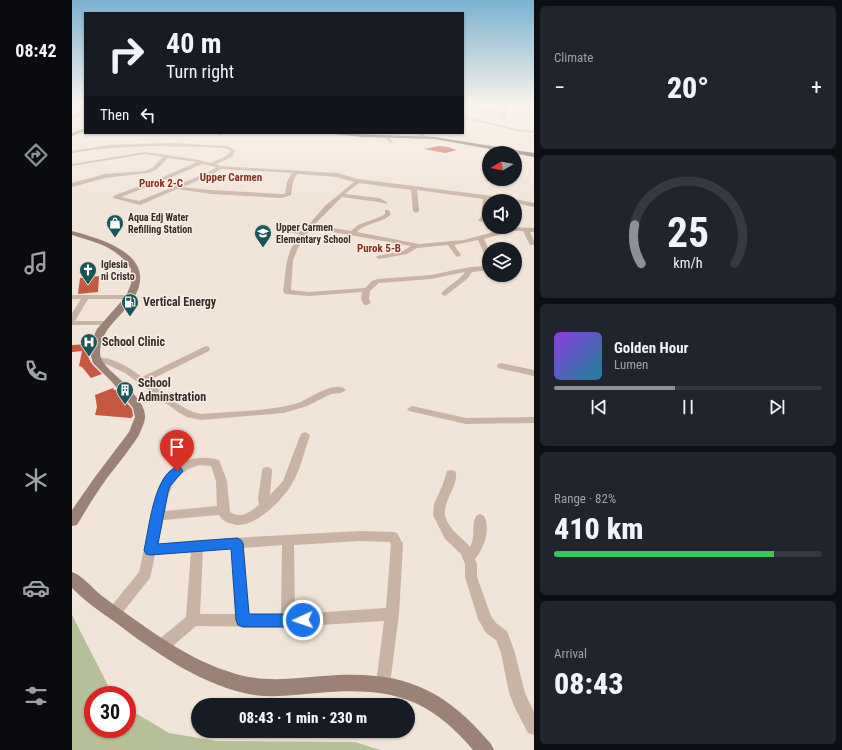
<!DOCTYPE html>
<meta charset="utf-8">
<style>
:root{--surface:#171b24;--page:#20242c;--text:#f1f3f6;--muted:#9ea1a6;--line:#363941;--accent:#8c9099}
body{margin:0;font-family:"Roboto Condensed",sans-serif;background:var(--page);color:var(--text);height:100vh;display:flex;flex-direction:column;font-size:15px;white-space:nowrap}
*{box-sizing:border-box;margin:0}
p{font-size:13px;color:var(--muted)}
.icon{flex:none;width:22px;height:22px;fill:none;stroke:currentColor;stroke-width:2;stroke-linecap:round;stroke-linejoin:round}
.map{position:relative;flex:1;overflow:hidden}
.sheet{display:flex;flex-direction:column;gap:6px;padding:6px;background:#0d0f14;width:308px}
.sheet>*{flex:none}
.hud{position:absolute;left:12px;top:12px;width:380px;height:122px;border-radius:0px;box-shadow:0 1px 3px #0004;background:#171b24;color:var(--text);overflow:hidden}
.needle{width:26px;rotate:260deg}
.controls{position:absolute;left:410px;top:146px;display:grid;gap:8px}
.controls a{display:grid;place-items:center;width:40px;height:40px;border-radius:50%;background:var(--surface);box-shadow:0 1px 3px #0004;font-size:20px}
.speed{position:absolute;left:12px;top:686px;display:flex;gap:8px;font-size:20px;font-weight:700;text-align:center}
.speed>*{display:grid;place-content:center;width:52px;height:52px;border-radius:50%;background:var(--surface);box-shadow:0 1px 3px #0004;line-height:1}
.speed .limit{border:6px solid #d22;background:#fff;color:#111}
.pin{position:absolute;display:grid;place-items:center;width:34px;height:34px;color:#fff;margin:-41px -17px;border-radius:50% 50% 50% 0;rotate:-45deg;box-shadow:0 0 4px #0007}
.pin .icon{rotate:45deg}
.me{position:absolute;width:44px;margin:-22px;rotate:267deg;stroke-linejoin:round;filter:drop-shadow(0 0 3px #0008)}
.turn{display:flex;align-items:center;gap:14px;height:84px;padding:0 16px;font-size:18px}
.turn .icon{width:52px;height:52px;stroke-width:2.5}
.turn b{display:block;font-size:28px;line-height:34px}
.then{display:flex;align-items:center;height:38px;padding:0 16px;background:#0003;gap:8px;font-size:15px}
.big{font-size:30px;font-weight:800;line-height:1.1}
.sheet .widget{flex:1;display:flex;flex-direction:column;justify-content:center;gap:6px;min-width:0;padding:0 14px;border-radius:6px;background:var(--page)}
.sheet .dial{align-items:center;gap:0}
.dial svg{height:104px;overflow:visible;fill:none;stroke:var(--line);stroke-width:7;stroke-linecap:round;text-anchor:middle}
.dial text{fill:var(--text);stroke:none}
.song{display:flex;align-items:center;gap:12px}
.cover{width:48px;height:48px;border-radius:6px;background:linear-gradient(135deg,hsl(270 70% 55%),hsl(190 70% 35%))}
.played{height:4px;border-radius:2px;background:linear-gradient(90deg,var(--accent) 45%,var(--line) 45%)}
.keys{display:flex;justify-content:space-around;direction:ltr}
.heat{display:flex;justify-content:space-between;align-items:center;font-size:22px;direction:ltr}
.charge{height:6px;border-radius:3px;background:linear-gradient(90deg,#34c759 82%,var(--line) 0)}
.trip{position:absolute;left:119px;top:698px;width:224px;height:40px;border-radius:20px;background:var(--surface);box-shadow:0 1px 3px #0004;font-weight:800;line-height:40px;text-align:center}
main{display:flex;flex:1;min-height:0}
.menu{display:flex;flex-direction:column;width:72px;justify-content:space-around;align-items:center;background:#090b0e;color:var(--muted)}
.menu .icon{width:28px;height:28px}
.menu .current{color:var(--accent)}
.menu b{font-size:18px;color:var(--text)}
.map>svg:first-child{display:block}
.green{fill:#b5c099}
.building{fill:#c65842}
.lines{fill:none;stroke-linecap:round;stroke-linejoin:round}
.street{fill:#c9b3a5;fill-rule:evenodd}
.secondary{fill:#9c8176;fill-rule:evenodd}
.primary{fill:#765f57;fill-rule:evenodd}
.route{fill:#1a73e8;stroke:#114b97}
.labels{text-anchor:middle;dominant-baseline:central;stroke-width:3;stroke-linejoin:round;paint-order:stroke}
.far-poi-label{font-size:10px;font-weight:bold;fill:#342a26;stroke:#f9eee5;text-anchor:start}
.far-neighbourhood-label{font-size:11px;font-weight:bold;fill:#83301f;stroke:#f9eee5}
.poi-label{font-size:12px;font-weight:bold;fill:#342a26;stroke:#f9eee5;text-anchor:start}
</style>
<main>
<nav class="menu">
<b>08:42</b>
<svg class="icon current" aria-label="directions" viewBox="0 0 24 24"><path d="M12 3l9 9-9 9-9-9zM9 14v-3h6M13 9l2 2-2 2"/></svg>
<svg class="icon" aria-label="music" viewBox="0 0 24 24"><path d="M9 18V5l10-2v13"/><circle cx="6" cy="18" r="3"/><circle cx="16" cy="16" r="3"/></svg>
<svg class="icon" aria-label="phone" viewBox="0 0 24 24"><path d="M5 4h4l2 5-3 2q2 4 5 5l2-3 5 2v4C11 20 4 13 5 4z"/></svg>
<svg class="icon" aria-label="climate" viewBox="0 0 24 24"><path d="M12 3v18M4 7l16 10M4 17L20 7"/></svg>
<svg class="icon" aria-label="car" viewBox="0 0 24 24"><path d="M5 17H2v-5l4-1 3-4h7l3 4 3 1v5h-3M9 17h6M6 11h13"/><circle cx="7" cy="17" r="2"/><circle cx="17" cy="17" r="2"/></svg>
<svg class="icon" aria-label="filters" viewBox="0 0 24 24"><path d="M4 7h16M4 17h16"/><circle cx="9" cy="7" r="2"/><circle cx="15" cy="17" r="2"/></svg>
</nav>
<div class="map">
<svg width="462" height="750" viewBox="0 0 462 750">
<rect width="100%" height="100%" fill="#f1e4d8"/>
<path class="green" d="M0,615L41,695H21V729H55V708L97,733L145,741L283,742L308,750H0Z"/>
<g class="building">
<path d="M367,146L376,147L385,150L373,153L352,149Z"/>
<path d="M27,276L26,292L6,294L8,278Z"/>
<path d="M18,344L16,352L17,359L20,364L30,374L19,378L10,367L7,366L10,351L0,352V345Z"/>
<path d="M41,388L42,390H44L60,409L61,416L59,418L23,415L25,407L23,395Z"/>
</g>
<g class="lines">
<g class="street">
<path d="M432,104H438L432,119L430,120L428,119L430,114L403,110L405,109L431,112L434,105Z"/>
<path d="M0,107L13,108V113L0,119V116L12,110L0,109Z"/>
<path d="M391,116L445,129L462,131V133L445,131L391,118Z"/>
<path d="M145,133H149L151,135L147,136Z"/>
<path d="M343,133H349L356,137L352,138Z"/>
<path d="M313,136H317L321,143H317Z"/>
<path d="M97,143L154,146L164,150L160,157L144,164L148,166L265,173L286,179L443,199L462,203V207L443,203V201L417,200L415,217L409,222L406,220L409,217L411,199L345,190L347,211L344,213L341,211L339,190L287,183L273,194L307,198L315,202V204L306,202L270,197L242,225L279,231L286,225L310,216L313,214V210H317L319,214C310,224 294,222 285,232L347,244L392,240L440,227L462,228V232H458L462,241V245H458L451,231H440L412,239L417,250V260L414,258L406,240L382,245L389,255L386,257L384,256L376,245L345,248L335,254L307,259L304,257L305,256L331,251L339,246L239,228L226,248L221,260L219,290L237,292L293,288L300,281L306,279L359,275L398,267L417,266V270L400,272L395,279L373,296L369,294C376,285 387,281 393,272L359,279L307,283L298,291L297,299L299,303L295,305H292L289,299L290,292L237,296L213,294L211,291C215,266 212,256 228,234L209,231L206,229L209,227L231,231L254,205L282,182L265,177L225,174L221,182L219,195L210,198L139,194L105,189L68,205L41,198V196L89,178L125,162L96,158L84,170L76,173L33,178L0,187V183L33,174L73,171L80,168L91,157L73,154L0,166V164L73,152L122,159L139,163L154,156L159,151L153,148C102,146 51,144 0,153V151L37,145ZM130,164L144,167L137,172L67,201L49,197L93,180ZM149,169L220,173L215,182L213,194H210L139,190L111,187L141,174Z"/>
<path d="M443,274L444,275L443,277H438L434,275Z"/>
<path d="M0,295H58L62,297L58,299H16L3,321H35L39,323L35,325H0V313L9,299H0Z"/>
<path d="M134,346L137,347L138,349L137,351L76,381C92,393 109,410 129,414C161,411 196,412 226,403C237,399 264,379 274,390L269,393L259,394L235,406L212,413L129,420L115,417L106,412L53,373L34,364H24L20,361C31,350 60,369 70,377Z"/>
<path d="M429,363L462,370V376L426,368L425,366L426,364Z"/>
<path d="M340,406L394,418L462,417V423L394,424L337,411L335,409Z"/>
<path d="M233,432L237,434L238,436C232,451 229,468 221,482C213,498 184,527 165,525C158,524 150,521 147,515L91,520L86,544L125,540L288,531L321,532L325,533L331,544L327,614L318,684L316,689L311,691L306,689L304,684L312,621L216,627L124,626L95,651L90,653L85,651L83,646L85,641L114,617L119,551L83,555L78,578L47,617L42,619L37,617L35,613L37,609L67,572L85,492C97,466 118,452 147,460L155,481L158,512C169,519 177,513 187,505L186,499L190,471L191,468L195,467L199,468L200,471L198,495L211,481L228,436L229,434ZM127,465L139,466L144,481L145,506L93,511C97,489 103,472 127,465ZM288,541L317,542L319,544L314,608L223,614L222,545ZM210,545L209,615L177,614L171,548ZM159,548L164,614H128L131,550Z"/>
<path d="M379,470L383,471C389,483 370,501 373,516C377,530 389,536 398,547C404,536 399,525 404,516L408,514L412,516C419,529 412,548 403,559L405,564V577L419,616L424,623L435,631L443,653L453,693L462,712V735L456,733L443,708L437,693L429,653L424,640L414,633L406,619L393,577V564L389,554L373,539L361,515L362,504L371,484L375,471Z"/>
</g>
<g class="secondary">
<path d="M13,128V131L0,136V133Z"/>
<path d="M0,231C30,239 87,255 62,298C50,317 28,328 28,353C28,365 46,376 54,385C61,394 72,403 73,415C74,420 69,430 67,435C57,451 44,466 33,481C23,495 14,510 5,525L0,526V510L23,477L57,432L63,417L61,408L40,382L21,363L18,353L20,340L25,329L54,296L59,284V269C44,246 25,243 0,235Z"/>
<path d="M0,572C10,575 21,589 30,596C68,623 111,657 155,671C188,683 216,679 251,676C327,670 369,685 419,744L422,750H401C355,695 314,687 245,693C221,695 196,699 172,693C125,682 81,651 43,622C28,612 13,601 0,588Z"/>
</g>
<path class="primary" d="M252,133L363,137L462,153V157L363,139L291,137Z"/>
</g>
<linearGradient id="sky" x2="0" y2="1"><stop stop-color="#7bb2d0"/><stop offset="0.5" stop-color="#f9f3ed"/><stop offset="1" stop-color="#f9f3ed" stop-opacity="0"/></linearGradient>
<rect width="462" height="209" fill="url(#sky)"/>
<path class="route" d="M105,467L109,468L111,471L98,486L96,492L86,544L165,538L169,540L171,543L177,614H231L236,616L238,620L236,625L231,627H171L166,625L164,620L159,549L78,555L74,554L72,550C77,529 82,474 105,467Z"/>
<defs>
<g id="shop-pin" transform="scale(0.9)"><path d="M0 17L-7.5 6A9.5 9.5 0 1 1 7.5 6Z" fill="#1c5555" stroke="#f9eee5"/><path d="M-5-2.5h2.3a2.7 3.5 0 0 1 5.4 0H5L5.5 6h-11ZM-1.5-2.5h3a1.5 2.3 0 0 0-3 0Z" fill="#fff"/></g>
<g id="school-pin" transform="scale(0.9)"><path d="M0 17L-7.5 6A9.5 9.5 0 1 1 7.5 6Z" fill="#1c5555" stroke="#f9eee5"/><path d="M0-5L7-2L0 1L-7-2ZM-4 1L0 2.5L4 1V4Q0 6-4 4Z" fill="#fff"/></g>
<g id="church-pin" transform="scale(0.9)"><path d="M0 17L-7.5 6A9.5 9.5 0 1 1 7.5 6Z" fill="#1c5555" stroke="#f9eee5"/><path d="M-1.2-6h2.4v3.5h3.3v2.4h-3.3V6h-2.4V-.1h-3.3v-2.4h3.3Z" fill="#fff"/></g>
<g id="fuel-pin" transform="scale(0.9)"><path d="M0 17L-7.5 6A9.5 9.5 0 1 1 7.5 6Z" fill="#1c5555" stroke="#f9eee5"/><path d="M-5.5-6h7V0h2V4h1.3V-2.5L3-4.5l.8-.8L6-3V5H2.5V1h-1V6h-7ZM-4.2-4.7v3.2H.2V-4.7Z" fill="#fff"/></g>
<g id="hospital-pin" transform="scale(0.9)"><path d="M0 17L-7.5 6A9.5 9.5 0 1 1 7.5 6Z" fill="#1c5555" stroke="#f9eee5"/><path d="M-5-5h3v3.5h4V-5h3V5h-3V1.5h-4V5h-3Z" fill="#fff"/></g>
<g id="building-pin" transform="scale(0.9)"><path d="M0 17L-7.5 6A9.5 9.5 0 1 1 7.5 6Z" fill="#1c5555" stroke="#f9eee5"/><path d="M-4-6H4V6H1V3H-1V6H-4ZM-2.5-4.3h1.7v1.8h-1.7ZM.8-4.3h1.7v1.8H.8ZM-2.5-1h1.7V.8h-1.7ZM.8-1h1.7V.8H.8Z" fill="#fff"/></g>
</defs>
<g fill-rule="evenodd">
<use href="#shop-pin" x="43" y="223"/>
<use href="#school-pin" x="191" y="233"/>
<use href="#church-pin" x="16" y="270"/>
<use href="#fuel-pin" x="58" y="302"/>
<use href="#hospital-pin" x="17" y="342"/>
<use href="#building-pin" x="53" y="390"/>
</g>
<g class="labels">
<g class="far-poi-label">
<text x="56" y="217">Aqua Edj Water<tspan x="56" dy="12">Refilling Station</tspan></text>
<text x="204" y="227">Upper Carmen<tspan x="204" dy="12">Elementary School</tspan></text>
<text x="29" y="264">Iglesia<tspan x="29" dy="12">ni Cristo</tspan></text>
</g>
<g class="far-neighbourhood-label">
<text x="159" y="177">Upper Carmen</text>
<text x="89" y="183">Purok 2-C</text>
<text x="307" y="248">Purok 5-B</text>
</g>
<g class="poi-label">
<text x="71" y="302">Vertical Energy</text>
<text x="30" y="342">School Clinic</text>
<text x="66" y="383">School<tspan x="66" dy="14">Adminstration</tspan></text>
</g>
</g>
</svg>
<div class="controls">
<a><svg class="needle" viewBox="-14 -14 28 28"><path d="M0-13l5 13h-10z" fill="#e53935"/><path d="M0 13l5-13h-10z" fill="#9ea1a6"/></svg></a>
<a><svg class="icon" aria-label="sound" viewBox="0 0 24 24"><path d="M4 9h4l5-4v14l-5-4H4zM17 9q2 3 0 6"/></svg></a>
<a><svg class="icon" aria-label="layers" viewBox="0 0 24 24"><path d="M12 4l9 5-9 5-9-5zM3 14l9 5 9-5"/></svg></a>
</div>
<div class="speed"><div class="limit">30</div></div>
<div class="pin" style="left:105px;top:471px;background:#d93025"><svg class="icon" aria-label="arrive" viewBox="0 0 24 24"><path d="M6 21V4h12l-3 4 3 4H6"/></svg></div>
<svg class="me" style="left:231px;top:620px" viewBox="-20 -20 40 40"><circle r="17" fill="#1a73e8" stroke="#fff" stroke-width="3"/><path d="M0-11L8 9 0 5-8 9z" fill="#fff"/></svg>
<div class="trip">08:43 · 1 min · 230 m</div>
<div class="hud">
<div class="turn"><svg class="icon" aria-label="right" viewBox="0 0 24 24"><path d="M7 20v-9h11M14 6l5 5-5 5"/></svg><div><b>40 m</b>Turn right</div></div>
<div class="then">Then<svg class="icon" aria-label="left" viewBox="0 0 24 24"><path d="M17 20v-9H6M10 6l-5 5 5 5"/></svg></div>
</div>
</div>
<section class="sheet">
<div class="widget"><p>Climate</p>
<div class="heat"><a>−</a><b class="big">20°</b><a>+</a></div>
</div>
<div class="widget dial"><svg viewBox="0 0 100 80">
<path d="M14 69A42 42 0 1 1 86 69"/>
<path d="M14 69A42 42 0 0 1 9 39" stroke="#8c9099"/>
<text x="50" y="56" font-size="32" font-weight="700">25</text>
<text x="50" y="72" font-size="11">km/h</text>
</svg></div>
<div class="widget">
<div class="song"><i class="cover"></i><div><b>Golden Hour</b><p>Lumen</p></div></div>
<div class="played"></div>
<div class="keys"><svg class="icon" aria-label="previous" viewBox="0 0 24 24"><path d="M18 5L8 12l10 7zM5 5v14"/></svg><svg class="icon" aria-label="pause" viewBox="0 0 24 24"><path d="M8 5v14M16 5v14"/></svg><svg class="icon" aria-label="next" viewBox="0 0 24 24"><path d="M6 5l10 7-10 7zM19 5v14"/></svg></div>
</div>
<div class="widget"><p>Range · 82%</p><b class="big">410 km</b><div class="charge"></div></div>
<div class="widget"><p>Arrival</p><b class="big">08:43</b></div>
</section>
</main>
